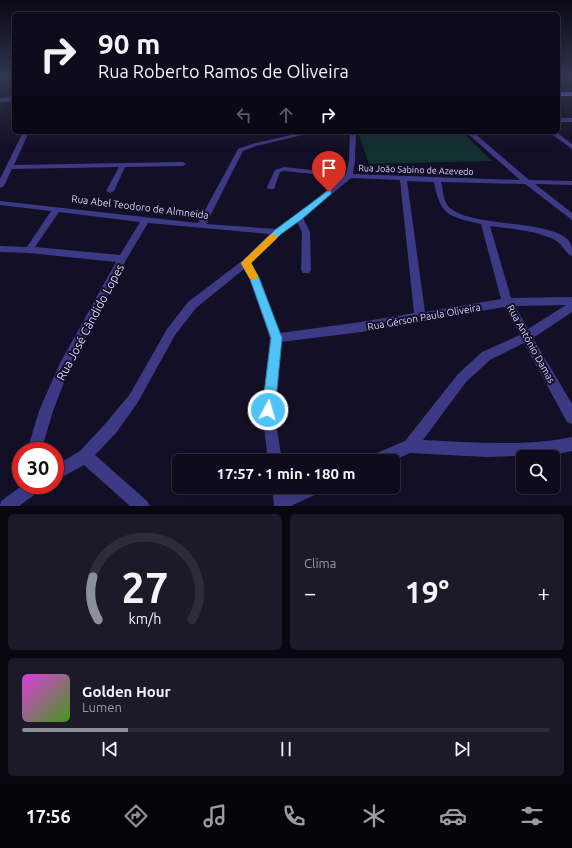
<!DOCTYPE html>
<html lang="pt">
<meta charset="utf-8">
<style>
:root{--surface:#0e0b1c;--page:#1c1929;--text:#f1f3f6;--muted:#9b9ba3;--line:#2e2b3b;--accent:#8c9099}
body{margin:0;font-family:Ubuntu,sans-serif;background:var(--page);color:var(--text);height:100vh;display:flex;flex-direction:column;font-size:15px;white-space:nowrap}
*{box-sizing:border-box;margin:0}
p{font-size:13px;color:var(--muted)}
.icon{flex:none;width:22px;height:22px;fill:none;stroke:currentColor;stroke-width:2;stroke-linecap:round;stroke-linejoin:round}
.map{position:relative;height:506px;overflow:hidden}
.side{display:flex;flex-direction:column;gap:8px;padding:8px;background:#08060f;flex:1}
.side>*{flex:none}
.top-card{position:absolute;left:12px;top:12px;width:548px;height:122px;border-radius:6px;box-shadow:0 4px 16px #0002,0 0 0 1px var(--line);background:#0e0b1c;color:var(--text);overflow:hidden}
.tools{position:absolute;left:516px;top:450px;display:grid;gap:8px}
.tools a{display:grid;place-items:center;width:44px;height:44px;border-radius:6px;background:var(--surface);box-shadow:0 4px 16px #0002,0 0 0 1px var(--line);font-size:20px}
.speed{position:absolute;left:12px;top:442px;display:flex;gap:8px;font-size:20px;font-weight:700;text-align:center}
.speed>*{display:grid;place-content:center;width:52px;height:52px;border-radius:50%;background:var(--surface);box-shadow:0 4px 16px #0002,0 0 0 1px var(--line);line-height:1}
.speed .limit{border:6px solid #d22;background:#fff;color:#111}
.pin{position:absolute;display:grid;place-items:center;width:34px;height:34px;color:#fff;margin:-41px -17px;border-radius:50% 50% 50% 0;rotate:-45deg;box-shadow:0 0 4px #0007}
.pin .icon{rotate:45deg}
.me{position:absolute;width:44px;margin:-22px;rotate:6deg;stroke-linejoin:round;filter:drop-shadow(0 0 3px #0008)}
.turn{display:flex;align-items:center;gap:14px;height:84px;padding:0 20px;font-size:18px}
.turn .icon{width:52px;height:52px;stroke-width:2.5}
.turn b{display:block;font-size:28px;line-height:34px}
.lanes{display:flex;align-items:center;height:38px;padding:0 20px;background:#0003;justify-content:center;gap:20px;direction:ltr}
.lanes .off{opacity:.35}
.big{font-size:30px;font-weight:700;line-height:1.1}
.side .widget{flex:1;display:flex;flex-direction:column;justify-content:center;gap:6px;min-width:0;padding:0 14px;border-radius:6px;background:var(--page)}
.side .dial{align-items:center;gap:0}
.dial svg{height:104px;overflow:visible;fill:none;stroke:var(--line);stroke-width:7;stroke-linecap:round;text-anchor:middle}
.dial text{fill:var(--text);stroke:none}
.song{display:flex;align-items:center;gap:12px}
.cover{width:48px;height:48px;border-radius:6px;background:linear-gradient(135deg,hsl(300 70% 55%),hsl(100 70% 35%))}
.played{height:4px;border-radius:2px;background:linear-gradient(90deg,var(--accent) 20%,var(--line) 20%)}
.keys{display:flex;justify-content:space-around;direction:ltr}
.heat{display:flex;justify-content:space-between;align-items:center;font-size:22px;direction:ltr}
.side .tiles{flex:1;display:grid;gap:8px;grid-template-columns:1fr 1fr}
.widget:last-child{grid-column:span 2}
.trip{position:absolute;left:172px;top:454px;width:228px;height:40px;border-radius:6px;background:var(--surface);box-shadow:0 4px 16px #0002,0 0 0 1px var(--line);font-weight:700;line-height:40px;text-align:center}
.tabs{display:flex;height:64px;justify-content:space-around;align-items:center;background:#06040b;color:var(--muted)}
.tabs .icon{width:28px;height:28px}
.tabs .current{color:var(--accent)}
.tabs b{font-size:18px;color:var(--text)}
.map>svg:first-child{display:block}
.green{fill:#12302f}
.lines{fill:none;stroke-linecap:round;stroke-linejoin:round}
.minor{fill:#3d3a85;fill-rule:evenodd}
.secondary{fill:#6f6bff;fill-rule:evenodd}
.route{fill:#4fc3f7;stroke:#337fa1}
.slow{fill:#f59e0b}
.labels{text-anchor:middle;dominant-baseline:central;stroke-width:4;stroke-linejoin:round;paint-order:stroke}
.far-street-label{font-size:9px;fill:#d9d4ff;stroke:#130f26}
.street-label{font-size:10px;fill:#d9d4ff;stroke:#130f26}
.near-street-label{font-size:12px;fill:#d9d4ff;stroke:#130f26}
</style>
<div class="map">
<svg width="572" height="506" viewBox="0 0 572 506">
<rect width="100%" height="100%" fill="#130f26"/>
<path class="green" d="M358,132H462L492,161L369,164Z"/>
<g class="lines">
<g class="minor">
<path d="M14,97V101L0,102V98Z"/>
<rect x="558" y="118" width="14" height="4"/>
<path d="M23,132H29L14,165L183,162L186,164L183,166L125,167L114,191L110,193L106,191L119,167L12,169L4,186L0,188V179Z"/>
<path d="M304,132H315L256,146L243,151L206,224L276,229L296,215L343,177L284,171L280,172L274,189H268L267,187L275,170L284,167L346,174L349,160L350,132H356L355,160L353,174L520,180L466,132H473L529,180L572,181V185L535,184L572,213V220L525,184L441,182C443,189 443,200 448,206C468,229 558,218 571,244C572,248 572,252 572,256C565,254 563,244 555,240C535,230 511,229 490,226L511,298L572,297V312L533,338L572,404V424L567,422L524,343L490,360L466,382L423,440C471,442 525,447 572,437V451L554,455L486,457L410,453L392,461H368L370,456L405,441L458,374L482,352L520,335L504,307L361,332L281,342L274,410L282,461H268L262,410L270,338L250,279L244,269L196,308L175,335L138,402L116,433L95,455L147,501L150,506H130L84,465L55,481V466L80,451L106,423L130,394L167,329L188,302L242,261L270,234L148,223L126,260L68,372L53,411L41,451H27L39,411L59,365L116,262L29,253L0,252V246L27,247L51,211L0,205V201L198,223L238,149L252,144ZM351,178L400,180L414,313L361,322L280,333L260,278L250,264L281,234L297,222L302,232L301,270L303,273H309L311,270L310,232L303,218ZM407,181L434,182C440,216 450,217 481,224L501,299L425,312ZM59,212L140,222L120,255L35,247ZM566,305L528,329L515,306Z"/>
<path d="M549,132H556L572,144V149Z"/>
<path d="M23,485H43L41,490L19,506H0L1,501Z"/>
<path d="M272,487H286L287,492L299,487H323L321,492L291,506H274Z"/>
</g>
<rect class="secondary" x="558" y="92" width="14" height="4"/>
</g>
<linearGradient id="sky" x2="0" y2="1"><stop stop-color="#0a0815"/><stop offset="0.52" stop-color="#333752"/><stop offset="1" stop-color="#333752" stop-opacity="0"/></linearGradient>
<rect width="572" height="148" fill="url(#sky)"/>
<path class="route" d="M329,190L331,191V194L302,219L281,234L251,263L259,278L282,338L275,410L273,414L268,416L264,414L262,410L271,338L250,279L241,263L275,230Z"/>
<path class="slow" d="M273,234L276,235L277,237L276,239L251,263L258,276L257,279H250L241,263L270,235Z"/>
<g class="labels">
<g class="far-street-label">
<text transform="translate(416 170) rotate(2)">Rua João Sabino de Azevedo</text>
</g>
<g class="street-label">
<text transform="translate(140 207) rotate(7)">Rua Abel Teodoro de Almneida</text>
<text transform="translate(424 317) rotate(-10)">Rua Gérson Paula Oliveira</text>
<text transform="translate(531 344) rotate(61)">Rua Antônio Damas</text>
</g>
<g class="near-street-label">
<text transform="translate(90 322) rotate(-62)">Rua José Cândido Lopes</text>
</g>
</g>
</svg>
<div class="tools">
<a><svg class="icon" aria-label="search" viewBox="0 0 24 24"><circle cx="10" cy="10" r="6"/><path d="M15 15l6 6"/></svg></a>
</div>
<div class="speed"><div class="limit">30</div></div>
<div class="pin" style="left:329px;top:192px;background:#d93025"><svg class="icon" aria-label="arrive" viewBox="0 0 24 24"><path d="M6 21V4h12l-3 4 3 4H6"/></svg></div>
<svg class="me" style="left:268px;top:410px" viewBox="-20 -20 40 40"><circle r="17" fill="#4fc3f7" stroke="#fff" stroke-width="3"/><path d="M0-11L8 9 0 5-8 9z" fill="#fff"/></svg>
<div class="trip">17:57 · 1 min · 180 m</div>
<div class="top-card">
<div class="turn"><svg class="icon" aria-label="right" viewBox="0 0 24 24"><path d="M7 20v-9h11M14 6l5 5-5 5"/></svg><div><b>90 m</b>Rua Roberto Ramos de Oliveira</div></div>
<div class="lanes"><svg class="icon off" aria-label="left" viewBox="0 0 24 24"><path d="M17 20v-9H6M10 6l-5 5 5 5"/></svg><svg class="icon off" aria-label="ahead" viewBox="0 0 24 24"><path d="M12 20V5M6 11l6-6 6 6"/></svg><svg class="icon" aria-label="right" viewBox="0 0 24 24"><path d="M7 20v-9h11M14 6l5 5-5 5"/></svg></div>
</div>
</div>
<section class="side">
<div class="tiles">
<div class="widget dial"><svg viewBox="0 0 100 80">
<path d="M14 69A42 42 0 1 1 86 69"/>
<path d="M14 69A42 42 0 0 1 10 36" stroke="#8c9099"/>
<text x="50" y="56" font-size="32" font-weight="700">27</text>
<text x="50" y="72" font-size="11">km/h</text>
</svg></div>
<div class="widget"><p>Clima</p>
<div class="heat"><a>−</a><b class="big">19°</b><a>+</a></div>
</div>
<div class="widget">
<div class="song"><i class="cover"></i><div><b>Golden Hour</b><p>Lumen</p></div></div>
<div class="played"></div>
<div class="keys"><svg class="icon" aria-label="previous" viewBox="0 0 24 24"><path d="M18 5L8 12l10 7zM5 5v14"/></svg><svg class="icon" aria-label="pause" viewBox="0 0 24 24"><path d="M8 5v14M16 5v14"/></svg><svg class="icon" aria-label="next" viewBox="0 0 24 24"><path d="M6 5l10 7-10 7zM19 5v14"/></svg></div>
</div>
</div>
</section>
<nav class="tabs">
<b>17:56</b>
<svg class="icon current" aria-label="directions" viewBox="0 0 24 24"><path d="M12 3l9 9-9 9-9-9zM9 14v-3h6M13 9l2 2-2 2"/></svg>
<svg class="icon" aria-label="music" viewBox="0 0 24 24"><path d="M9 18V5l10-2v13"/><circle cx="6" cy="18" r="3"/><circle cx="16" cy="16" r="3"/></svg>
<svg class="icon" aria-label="phone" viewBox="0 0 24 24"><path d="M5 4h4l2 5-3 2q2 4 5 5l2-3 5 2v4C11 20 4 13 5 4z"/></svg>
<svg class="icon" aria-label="climate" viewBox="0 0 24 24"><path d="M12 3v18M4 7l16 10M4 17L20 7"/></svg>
<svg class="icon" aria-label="car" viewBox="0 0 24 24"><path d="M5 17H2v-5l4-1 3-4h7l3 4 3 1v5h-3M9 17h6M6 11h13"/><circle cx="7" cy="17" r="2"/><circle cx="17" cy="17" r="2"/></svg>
<svg class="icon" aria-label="filters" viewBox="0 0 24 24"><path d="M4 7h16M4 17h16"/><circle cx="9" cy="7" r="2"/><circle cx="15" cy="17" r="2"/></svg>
</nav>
